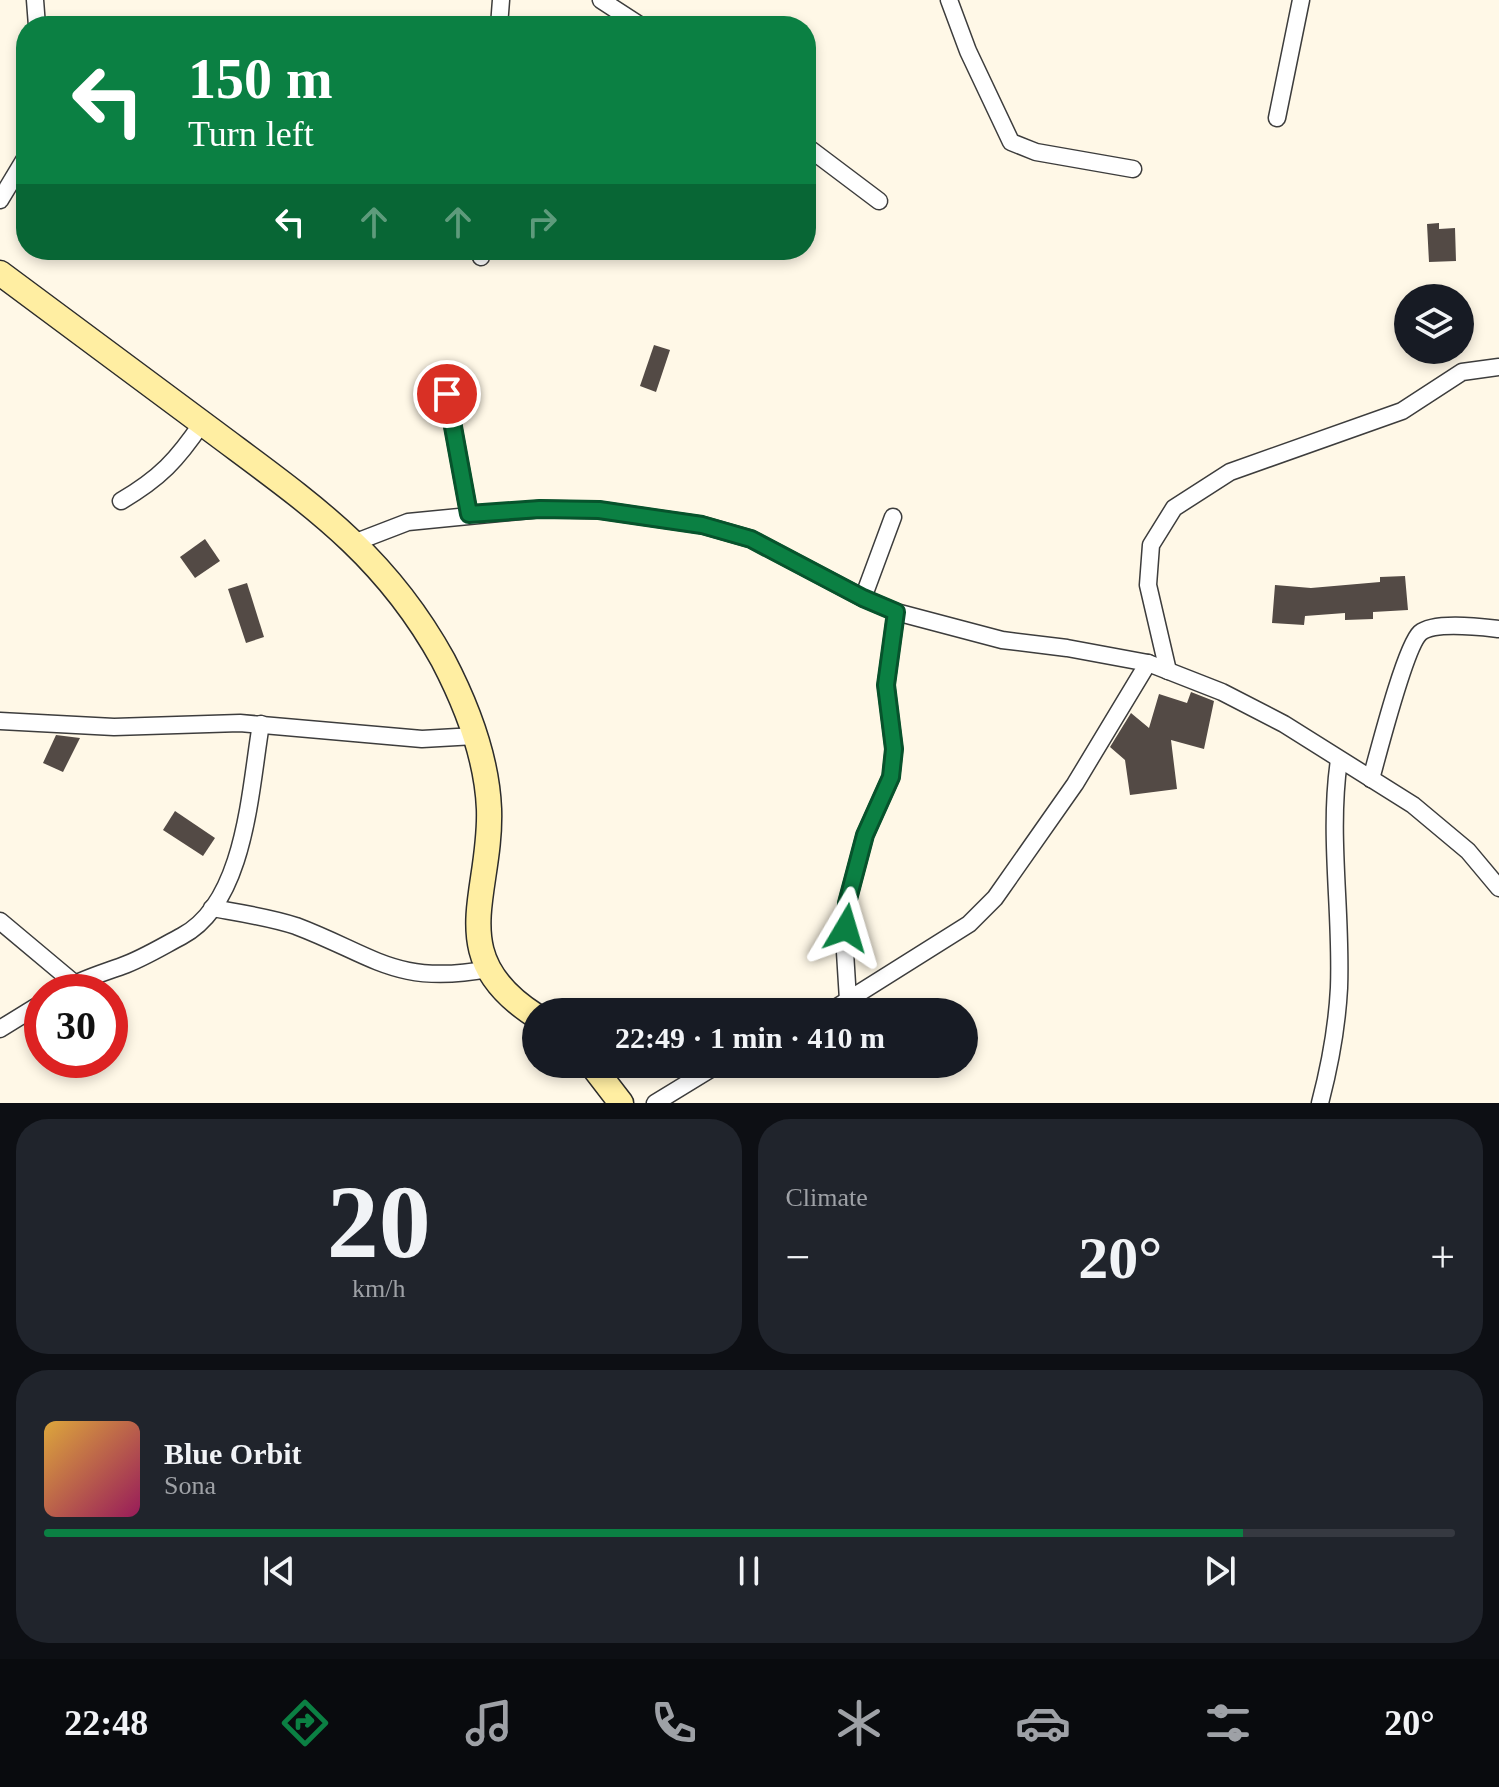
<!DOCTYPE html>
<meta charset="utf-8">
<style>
:root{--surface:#171b24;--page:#20242c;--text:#f1f3f6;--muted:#9ea1a6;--line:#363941;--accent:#0b8043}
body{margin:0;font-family:"Times New Roman",serif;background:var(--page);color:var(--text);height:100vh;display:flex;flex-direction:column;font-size:30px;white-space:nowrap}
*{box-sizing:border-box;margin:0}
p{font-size:26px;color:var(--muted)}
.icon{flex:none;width:44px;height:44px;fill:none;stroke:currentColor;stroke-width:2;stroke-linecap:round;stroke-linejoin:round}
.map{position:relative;height:1103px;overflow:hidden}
.side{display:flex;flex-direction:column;gap:16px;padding:16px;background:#0d0f14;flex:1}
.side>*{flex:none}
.hud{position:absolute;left:16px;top:16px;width:800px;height:244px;border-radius:32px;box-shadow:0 4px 12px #0003;background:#0b8043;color:#fff;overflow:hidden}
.buttons{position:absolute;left:1394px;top:284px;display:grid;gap:16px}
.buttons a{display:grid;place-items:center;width:80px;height:80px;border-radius:50%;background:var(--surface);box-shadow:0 4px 12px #0003;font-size:40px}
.speed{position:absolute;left:24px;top:974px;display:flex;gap:16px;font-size:40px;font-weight:700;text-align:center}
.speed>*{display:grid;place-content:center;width:104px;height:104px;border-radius:50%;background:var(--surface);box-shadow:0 4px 12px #0003;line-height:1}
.speed .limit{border:12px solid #d22;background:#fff;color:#111}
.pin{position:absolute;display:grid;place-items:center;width:68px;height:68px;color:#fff;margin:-34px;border:4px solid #fff;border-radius:50%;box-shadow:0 2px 8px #0007}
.me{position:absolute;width:88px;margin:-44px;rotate:7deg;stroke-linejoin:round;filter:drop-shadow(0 0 6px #0008)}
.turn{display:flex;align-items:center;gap:28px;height:168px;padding:0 40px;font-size:36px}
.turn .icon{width:104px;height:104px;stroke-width:2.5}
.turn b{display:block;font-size:56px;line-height:68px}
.lanes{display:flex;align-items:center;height:76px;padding:0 40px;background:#0003;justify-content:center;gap:40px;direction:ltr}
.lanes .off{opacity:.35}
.big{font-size:60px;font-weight:800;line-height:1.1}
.side .widget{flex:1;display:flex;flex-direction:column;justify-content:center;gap:12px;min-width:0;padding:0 28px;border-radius:32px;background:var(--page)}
.side .dial{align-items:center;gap:0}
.dial b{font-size:104px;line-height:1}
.song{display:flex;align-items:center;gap:24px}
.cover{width:96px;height:96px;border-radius:12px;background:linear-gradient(135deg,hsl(40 70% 55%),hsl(330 70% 35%))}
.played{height:8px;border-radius:4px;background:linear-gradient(90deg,var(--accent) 85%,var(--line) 85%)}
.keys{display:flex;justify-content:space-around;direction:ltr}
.heat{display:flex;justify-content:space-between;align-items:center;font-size:44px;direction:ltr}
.side .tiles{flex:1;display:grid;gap:16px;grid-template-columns:1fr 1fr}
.widget:last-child{grid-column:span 2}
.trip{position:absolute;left:522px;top:998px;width:456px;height:80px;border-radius:40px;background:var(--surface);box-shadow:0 4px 12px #0003;font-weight:800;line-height:80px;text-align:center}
.menu{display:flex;height:128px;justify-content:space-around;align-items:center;background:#090b0e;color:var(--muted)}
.menu .icon{width:56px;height:56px}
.menu .active{color:var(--accent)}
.menu b{font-size:36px;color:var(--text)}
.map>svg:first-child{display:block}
.building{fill:#534a45}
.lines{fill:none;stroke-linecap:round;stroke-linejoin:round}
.minor-casing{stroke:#3d3d3d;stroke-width:19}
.secondary-casing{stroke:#2c2c2c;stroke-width:27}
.minor{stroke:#fff;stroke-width:16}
.secondary{stroke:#ffeea2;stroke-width:24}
.route-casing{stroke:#07532c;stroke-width:20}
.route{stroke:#0b8043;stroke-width:14}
</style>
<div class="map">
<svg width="1499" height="1103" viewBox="0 0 1499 1103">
<rect width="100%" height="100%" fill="#fff8e7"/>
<g class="building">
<path d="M1439,223V229L1455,228L1456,261L1429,262L1427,224Z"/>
<path d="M654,345L670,350L656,392L640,386Z"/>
<path d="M205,539L220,561L195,578L180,557Z"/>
<path d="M1405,576L1408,610L1373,612V619L1345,620V613L1305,616L1304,625L1272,623L1275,585L1311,588L1380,582V577Z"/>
<path d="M247,583L264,637L246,643L228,589Z"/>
<path d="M1191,692L1214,701L1204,749L1171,740L1177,789L1130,795L1125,760L1110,747L1131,713L1149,728L1159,694L1187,703Z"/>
<path d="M56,735L80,738L63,772L43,763Z"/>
<path d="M175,811L215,838L203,856L163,830Z"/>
</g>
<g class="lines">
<g class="minor-casing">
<g id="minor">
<path d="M35,0L37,26"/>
<path d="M601,0L641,26"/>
<path d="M949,0L968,51L1011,142L1036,152L1133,169"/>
<path d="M499,26L501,0"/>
<path d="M1277,118L1301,0"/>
<path d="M806,146L879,201"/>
<path d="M0,200L26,157"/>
<path d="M481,257L482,250"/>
<path d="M447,394L469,514"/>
<path d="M121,501C160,478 177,460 202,423"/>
<path d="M356,542L408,522L540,509L599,510L702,525L751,539L863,598L896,612L1002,640L1067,648L1148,663L1222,692L1284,724L1413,805L1468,851L1499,888"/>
<path d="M863,598L893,517"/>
<path d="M1168,671L1148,585L1151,545L1174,508L1230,472L1402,411L1462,372L1499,367"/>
<path d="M0,721L114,727L240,723L422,739L475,736"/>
<path d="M1371,779C1378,754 1405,647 1420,633C1434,621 1481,627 1499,629"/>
<path d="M212,908C240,913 269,917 296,926C375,956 396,986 489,969"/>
<path d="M0,921L74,983"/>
<path d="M59,992C79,980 100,974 122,966C142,959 163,946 182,936C246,902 250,788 261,724"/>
<path d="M848,1000L845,952L847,903L865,835L891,777L894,749L886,685L896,612"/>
<path d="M829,1012L969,924L995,898L1075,784L1148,663"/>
<path d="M0,1029L42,1003"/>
<path d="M655,1103L719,1064"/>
<path d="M1320,1103C1330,1065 1337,1026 1339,988C1342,911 1328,836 1339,760"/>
</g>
</g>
<g class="secondary-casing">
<g id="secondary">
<path d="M0,273C71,326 143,379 214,432C309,503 384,553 443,660C467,706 487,758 489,809C492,895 442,956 536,1016"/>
<path d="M591,1064L621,1103"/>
</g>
</g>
<use href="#minor" class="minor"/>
<use href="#secondary" class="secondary"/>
</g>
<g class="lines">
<g class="route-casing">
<path id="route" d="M447,394L469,514L540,509L599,510L702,525L751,539L863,598L896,612L886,685L894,749L891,777L865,835L847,903L846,928"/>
</g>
<use href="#route" class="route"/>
</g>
</svg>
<div class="buttons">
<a><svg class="icon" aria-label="layers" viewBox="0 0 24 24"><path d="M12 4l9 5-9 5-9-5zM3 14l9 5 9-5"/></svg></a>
</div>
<div class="speed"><div class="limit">30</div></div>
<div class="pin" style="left:447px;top:394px;background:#d93025"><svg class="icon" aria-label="arrive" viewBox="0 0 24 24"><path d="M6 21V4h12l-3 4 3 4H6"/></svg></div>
<svg class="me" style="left:846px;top:928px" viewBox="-20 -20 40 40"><path d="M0-17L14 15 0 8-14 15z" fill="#0b8043" stroke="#fff" stroke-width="4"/></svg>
<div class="trip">22:49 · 1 min · 410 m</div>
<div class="hud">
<div class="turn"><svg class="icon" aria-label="left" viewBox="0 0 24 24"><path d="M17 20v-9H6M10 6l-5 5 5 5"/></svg><div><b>150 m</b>Turn left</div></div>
<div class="lanes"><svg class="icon" aria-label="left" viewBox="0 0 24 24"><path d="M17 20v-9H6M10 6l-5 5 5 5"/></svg><svg class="icon off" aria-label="ahead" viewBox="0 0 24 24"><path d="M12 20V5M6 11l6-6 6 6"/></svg><svg class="icon off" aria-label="ahead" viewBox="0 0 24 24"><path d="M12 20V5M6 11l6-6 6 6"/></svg><svg class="icon off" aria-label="right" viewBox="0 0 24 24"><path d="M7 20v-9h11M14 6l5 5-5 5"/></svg></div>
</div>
</div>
<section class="side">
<div class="tiles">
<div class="widget dial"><b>20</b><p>km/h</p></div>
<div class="widget"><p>Climate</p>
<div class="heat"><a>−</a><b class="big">20°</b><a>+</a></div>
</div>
<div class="widget">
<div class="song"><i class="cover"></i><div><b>Blue Orbit</b><p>Sona</p></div></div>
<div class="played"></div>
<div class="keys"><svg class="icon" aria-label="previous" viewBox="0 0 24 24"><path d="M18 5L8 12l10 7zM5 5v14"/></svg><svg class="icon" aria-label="pause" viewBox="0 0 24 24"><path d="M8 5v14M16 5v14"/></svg><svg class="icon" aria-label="next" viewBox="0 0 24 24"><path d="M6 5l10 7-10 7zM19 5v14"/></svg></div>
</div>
</div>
</section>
<nav class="menu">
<b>22:48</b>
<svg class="icon active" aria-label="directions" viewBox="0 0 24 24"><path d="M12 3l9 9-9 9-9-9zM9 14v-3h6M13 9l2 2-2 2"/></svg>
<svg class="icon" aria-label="music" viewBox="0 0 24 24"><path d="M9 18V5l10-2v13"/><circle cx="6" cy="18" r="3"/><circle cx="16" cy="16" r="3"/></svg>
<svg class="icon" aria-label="phone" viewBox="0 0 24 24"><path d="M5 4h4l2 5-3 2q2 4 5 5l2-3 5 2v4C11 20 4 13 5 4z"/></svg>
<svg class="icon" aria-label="climate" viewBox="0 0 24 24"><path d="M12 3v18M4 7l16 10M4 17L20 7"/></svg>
<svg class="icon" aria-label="car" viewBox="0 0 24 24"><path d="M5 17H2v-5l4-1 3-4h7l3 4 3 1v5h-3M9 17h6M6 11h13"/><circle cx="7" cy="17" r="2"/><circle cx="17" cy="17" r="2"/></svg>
<svg class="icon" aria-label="filters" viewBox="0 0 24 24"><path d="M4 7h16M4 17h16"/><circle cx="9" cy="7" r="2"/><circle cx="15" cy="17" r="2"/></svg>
<b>20°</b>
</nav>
